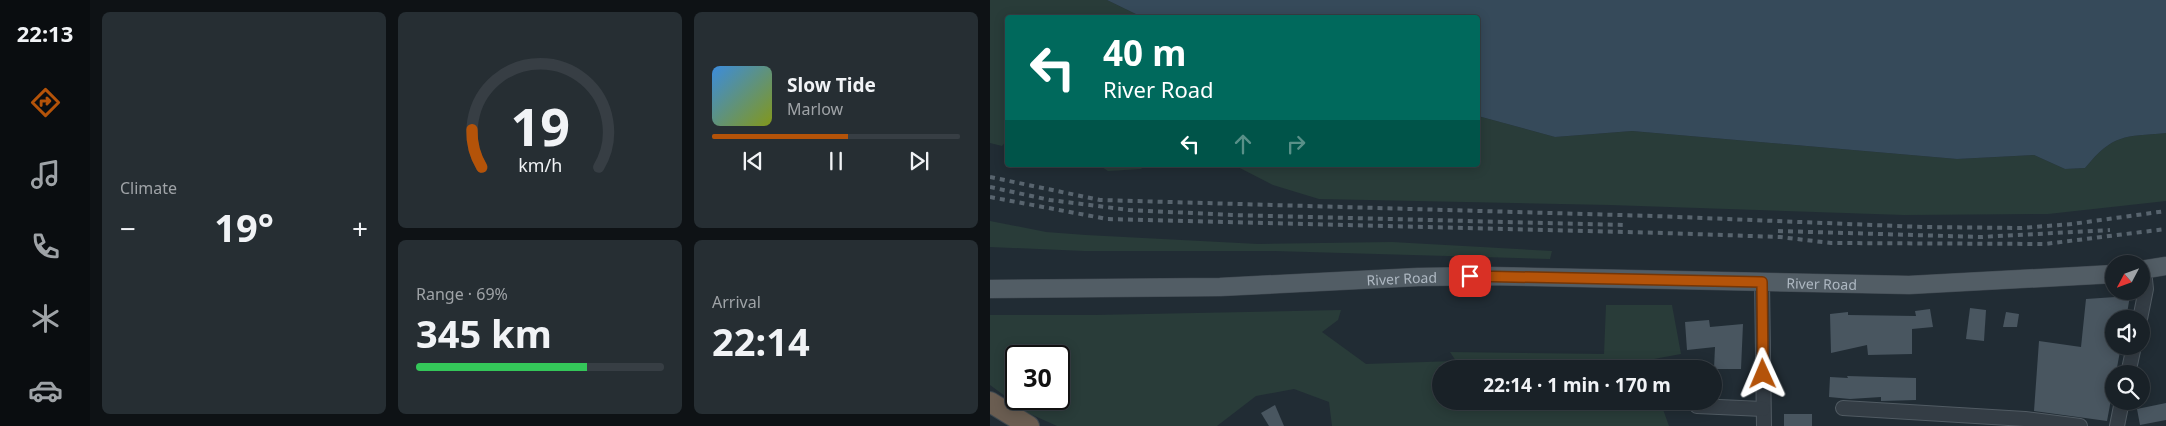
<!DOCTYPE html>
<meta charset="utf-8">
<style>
:root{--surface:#192127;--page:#262e33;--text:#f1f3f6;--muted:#9fa3a7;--line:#373e44;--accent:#b45309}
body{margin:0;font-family:"Noto Sans",sans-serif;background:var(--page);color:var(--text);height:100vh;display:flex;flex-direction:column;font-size:19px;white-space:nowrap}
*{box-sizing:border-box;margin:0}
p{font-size:16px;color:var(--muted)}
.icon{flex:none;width:28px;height:28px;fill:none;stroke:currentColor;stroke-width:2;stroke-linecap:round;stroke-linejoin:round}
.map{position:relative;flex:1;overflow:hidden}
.details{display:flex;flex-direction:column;gap:12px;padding:12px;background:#0e1215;width:900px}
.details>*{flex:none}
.guide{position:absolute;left:15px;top:15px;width:475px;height:152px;border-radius:5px;box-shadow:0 2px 12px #0003,0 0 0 1px var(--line);background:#00695c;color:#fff;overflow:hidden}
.needle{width:32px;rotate:229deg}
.buttons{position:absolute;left:1115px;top:255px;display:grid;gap:10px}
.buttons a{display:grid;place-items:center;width:45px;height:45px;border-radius:50%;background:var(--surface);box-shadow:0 2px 12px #0003,0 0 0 1px var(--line);font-size:25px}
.speed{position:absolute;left:15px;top:345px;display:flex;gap:10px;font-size:25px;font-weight:700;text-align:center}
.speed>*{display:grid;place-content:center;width:65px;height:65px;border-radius:50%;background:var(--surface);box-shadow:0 2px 12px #0003,0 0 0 1px var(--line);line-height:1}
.speed .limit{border:2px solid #111;border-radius:8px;background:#fff;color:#111}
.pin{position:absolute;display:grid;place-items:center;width:42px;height:42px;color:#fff;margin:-21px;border-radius:10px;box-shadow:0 2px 8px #0006}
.me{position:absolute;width:55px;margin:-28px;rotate:359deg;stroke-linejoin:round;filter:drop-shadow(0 0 4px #0008)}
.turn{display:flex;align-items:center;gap:18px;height:105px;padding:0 15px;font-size:22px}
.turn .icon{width:65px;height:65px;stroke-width:2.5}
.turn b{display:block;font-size:35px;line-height:42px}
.lanes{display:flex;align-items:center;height:48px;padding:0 15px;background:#0003;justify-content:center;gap:25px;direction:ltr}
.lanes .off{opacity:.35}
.big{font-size:38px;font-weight:700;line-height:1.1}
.details .card{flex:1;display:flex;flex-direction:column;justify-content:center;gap:8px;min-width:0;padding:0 18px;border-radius:8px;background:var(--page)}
.details .dial{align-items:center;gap:0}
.dial svg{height:130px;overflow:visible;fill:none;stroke:var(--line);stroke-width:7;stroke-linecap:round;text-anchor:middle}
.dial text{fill:var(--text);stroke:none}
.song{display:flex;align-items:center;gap:15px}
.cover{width:60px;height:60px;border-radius:8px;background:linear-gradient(135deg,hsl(210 70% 55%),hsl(70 70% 35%))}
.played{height:5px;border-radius:2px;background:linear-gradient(90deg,var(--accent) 55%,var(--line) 55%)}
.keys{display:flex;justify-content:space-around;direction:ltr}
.heat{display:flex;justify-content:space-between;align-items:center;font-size:28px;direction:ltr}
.charge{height:8px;border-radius:4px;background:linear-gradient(90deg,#34c759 69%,var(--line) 0)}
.details .tiles{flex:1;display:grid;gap:12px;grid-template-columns:repeat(3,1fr)}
.card:first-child{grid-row:span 2}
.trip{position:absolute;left:442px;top:360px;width:290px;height:50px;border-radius:25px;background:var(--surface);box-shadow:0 2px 12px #0003,0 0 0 1px var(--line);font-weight:700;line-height:50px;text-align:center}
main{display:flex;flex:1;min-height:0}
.menu{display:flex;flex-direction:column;width:90px;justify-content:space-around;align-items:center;background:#0a0d10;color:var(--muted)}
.menu .icon{width:35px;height:35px}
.menu .on{color:var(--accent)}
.menu b{font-size:22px;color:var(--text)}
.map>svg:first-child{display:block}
.green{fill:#293c39;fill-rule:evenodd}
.water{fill:#364a5a}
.building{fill:#495660}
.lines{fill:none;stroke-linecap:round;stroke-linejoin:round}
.minor-casing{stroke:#515b63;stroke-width:16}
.major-casing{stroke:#404951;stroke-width:19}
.highway-casing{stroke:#3e484f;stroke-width:22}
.minor{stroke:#343d45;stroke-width:14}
.major{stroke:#525d65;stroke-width:18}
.highway{stroke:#6a5d51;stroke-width:20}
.rail{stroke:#58646e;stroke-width:4;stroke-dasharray:5 5;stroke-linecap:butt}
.route-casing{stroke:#753606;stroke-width:12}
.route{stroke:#b45309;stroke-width:9}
.labels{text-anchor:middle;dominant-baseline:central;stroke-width:5;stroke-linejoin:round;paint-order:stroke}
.street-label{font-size:14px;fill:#aeb8c2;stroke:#1a2229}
</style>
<main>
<nav class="menu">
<b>22:13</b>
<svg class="icon on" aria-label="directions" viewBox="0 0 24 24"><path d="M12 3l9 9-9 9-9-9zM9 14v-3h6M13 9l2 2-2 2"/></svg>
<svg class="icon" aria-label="music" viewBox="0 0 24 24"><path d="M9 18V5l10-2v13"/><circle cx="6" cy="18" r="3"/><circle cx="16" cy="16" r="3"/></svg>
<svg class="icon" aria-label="phone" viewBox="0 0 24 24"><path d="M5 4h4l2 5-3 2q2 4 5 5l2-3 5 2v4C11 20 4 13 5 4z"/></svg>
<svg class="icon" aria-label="climate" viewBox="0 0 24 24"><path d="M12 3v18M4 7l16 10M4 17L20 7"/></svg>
<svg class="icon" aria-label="car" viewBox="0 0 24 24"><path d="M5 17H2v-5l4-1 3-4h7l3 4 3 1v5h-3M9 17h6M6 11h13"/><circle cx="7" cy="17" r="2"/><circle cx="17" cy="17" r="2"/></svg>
</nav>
<section class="details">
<div class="tiles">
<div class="card"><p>Climate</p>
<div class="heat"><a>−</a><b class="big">19°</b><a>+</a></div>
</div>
<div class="card dial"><svg viewBox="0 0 100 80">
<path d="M14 69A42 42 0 1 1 86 69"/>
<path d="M14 69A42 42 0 0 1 8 46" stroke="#b45309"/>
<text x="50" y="56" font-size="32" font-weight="700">19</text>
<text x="50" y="72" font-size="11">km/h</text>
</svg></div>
<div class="card">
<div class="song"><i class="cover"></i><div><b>Slow Tide</b><p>Marlow</p></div></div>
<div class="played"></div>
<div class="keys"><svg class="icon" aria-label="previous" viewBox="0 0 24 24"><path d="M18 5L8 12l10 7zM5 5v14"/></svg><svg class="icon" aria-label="pause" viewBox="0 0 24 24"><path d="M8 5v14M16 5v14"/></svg><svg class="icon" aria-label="next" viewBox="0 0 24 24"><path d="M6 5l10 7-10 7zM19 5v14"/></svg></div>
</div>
<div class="card"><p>Range · 69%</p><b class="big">345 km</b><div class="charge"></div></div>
<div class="card"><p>Arrival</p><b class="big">22:14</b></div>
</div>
</section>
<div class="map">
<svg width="1176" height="426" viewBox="0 0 1176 426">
<rect width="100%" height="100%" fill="#212c34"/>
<g class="green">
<path d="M0,0H117L152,17L18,18V139L12,146L0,143Z"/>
<path d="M488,116L565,137L642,131L967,159L1044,155L1075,169L1095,168C1124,133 1134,137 1176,133V201L1058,214L914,215L620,205L329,199L283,185L244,165H488Z"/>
<path d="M109,165H155L151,169L118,171Z"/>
<path d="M0,221L56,232L96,235L268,244L402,242L562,251L560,259L284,251H94L0,247Z"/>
<path d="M616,305H682L691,354L653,361L656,369H451V401H670L679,426H342L339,402L304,389L266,396L227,426H67L38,413L0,385V315H105L351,310L348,320L332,332L376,364L466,361L460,352L614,354ZM69,356V399H26V356Z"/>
</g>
<path class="water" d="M117,0H1176V133C1134,137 1124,133 1095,168L1075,169L1044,155L967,159L642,131L565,137L488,116V18L152,17Z"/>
<g class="building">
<path d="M1140,296L1136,319H1124V346H1131L1117,421L1044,411L1049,341L1091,347L1096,299Z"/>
<path d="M980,308L996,310L994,341L976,339Z"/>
<path d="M940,309L943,327L922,329V354L878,355L877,345L841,353L840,314L858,312V315L926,316L925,311Z"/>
<path d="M1016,312L1029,314L1027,327H1013Z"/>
<path d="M719,320L720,327L753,324L751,369H724L725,347L697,350L695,322Z"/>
<path d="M857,376L926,378V400L891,401V397L860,399L839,397L840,377L858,378Z"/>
<path d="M1176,403V420L1150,425L1147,409Z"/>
<path d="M285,405L294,426H279L271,413Z"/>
<rect x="794" y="414" width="28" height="12"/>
</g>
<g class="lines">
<g class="minor-casing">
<g id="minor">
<path d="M772,282L774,426"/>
<path d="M1150,319L1156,289L1154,270"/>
<path d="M1138,374L1144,346"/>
<path d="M707,406L773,409"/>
<path d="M853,408L1035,419L1090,426"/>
<path d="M1127,426L1132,401"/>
</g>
</g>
<g class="major-casing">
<g id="major">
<path d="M1151,270L1176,266"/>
<path id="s1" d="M0,289L230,287L428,277L497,276L919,285L1124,274"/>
</g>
</g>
<g class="highway-casing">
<path id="highway" d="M0,402L39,426"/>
</g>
<use href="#minor" class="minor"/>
<use href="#major" class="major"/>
<use href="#highway" class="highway"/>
<g class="rail">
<path d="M0,177L110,200L664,216L932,227L1031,228L1082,224L1176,211"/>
<path d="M0,187L60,200L139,210L242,215L635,225"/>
<path d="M0,197L117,219L674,233L790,237L841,243L1055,244L1176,229"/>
<path d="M788,231L991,237L1120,230"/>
</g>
</g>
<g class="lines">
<g class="route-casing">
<path id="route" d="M480,276L772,282L773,374"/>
</g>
<use href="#route" class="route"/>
</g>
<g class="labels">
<g class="street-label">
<text stroke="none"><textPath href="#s1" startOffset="412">River Road</textPath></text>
<text stroke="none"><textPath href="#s1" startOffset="832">River Road</textPath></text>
</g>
</g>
</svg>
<div class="buttons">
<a><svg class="needle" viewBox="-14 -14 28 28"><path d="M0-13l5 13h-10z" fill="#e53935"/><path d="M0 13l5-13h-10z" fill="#9fa3a7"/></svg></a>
<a><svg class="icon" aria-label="sound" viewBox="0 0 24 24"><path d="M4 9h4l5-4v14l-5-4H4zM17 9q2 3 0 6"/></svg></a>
<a><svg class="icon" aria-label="search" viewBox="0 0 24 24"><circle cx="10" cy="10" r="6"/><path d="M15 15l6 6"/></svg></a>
</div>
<div class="speed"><div class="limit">30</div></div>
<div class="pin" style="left:480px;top:276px;background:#d93025"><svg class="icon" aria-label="arrive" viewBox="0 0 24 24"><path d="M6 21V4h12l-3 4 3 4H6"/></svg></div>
<svg class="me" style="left:773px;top:374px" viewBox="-20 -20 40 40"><path d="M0-17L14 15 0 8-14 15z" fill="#b45309" stroke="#fff" stroke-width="4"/></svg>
<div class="trip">22:14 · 1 min · 170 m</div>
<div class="guide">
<div class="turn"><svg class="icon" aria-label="left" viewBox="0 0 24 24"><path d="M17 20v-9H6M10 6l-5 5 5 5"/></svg><div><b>40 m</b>River Road</div></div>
<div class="lanes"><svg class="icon" aria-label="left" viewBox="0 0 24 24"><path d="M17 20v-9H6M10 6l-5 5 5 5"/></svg><svg class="icon off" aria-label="ahead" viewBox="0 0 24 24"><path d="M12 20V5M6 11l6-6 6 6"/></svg><svg class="icon off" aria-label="right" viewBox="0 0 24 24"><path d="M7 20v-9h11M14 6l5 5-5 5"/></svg></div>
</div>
</div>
</main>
